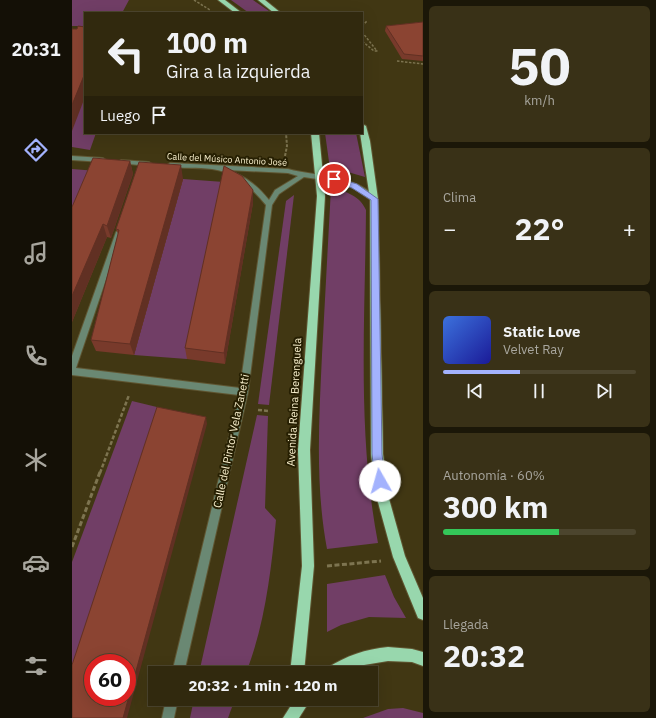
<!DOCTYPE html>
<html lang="es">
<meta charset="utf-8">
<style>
:root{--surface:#31290e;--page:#393117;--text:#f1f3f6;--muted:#a8a69e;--line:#4c452e;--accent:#a3b2fd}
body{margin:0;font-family:"IBM Plex Sans",sans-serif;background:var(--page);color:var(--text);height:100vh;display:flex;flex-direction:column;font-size:15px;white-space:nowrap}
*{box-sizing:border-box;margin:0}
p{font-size:13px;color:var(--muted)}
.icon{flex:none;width:22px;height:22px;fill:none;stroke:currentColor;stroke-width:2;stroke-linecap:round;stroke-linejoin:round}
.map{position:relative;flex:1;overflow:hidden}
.side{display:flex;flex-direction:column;gap:6px;padding:6px;background:#1b1708;width:233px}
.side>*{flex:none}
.top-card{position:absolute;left:12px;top:12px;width:279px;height:122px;border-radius:0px;box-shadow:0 4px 16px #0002,0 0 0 1px var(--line);background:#31290e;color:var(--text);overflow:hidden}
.speed{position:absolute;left:12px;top:654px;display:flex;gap:8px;font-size:20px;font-weight:700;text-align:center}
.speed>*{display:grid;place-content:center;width:52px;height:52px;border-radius:50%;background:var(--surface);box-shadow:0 4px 16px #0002,0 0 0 1px var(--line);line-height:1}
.speed .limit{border:6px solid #d22;background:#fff;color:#111}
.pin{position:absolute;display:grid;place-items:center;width:34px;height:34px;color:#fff;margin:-17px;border:2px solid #fff;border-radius:50%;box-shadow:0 1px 4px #0007}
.me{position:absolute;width:44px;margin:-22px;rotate:353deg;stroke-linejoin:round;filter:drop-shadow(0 0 3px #0008)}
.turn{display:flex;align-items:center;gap:14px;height:84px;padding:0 16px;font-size:18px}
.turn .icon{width:52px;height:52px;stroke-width:2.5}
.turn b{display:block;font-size:28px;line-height:34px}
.then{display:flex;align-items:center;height:38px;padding:0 16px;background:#0003;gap:8px;font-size:15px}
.big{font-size:30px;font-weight:700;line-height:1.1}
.side .tile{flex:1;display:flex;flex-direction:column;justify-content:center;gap:6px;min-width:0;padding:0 14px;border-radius:6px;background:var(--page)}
.side .dial{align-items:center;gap:0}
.dial b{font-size:52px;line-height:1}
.song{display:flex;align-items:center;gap:12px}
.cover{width:48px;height:48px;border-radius:6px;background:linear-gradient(135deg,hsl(220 70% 55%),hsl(240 70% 35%))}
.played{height:4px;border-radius:2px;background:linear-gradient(90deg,var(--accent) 40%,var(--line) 40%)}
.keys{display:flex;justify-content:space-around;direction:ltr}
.heat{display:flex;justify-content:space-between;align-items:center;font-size:22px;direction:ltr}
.charge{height:6px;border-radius:3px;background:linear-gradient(90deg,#34c759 60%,var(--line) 0)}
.trip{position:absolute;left:76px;top:666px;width:230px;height:40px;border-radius:0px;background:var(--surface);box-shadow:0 4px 16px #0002,0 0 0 1px var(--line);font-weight:700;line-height:40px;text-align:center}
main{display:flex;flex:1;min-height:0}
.tabs{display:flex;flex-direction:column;width:72px;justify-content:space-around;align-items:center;background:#141006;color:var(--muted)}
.tabs .icon{width:28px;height:28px}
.tabs .current{color:var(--accent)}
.tabs b{font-size:18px;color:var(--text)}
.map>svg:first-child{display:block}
.green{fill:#713e66}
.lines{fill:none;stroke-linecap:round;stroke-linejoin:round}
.minor-casing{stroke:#5f5531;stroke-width:2}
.primary-casing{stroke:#5f5531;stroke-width:2}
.path-far3{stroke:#7d7450;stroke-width:1.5;stroke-dasharray:2.5 1.5;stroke-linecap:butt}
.path-far2{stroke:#7d7450;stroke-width:2;stroke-dasharray:3 1.5;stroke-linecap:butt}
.path-far1{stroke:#7d7450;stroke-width:2.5;stroke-dasharray:4 2;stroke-linecap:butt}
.path{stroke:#7d7450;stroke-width:3;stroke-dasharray:5 2.5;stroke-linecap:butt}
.minor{fill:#6a8873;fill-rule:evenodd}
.primary{fill:#98d7ad;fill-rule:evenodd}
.wall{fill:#783a2b}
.shaded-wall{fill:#613023}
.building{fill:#8b4432;stroke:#613023;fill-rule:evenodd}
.route{fill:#a3b2fd;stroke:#6a74a4}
.labels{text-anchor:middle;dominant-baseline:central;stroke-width:4;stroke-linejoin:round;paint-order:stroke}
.far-street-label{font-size:9px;fill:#fbf2cf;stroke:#261f02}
.street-label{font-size:11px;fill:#fbf2cf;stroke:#261f02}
</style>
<main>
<nav class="tabs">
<b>20:31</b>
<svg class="icon current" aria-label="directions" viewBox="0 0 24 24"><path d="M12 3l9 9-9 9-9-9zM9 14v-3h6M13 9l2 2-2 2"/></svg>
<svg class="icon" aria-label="music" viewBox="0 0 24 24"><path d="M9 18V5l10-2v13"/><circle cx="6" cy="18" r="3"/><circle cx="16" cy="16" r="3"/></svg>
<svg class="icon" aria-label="phone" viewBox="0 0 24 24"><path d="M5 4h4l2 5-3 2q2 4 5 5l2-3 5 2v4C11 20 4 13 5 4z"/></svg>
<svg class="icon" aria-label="climate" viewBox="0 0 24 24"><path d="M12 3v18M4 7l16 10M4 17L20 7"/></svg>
<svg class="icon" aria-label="car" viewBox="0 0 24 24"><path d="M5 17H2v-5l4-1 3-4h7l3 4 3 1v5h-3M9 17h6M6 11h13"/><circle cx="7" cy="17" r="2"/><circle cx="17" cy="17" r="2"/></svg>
<svg class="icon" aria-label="filters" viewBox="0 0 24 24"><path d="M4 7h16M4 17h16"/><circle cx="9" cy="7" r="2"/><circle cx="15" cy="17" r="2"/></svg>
</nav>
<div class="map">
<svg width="351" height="718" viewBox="0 0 351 718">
<rect width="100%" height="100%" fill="#413713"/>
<g class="green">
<path d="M0,0H57L50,13H13V26H0Z"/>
<path d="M159,0H181L200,13H177Z"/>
<path d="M13,94V133H24L18,150L0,147V129Z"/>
<path d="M253,133H284L293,177L269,170L258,169Z"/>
<path d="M0,169L25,171L0,232Z"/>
<path d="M111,179L152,182L115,359L62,355Z"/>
<path d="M259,188C274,191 288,196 294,210C293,321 285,434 306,543L255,549C243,485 247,419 250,355C253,299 256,243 259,188Z"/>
<path d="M222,195L197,405L186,404L214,201Z"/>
<path d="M60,401L89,408L0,684V562Z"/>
<path d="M185,415L196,416L193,508L204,520C199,572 193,624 174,673H127Z"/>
<path d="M313,575L322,597L334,618L297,617L269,625L255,632V584Z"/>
<path d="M122,699H163L156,718H118Z"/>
<path d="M331,708L351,713V718H291L316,709Z"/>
</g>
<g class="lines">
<g class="minor-casing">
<g id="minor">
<path d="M0,156L31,158L34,160L31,162L0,160Z"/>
<path d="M49,160L77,162L80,164L77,166L47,163L46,162Z"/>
<path d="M98,163L216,169C245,177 284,174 305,199L302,201H300L281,188L264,182L232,177L207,194L200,205L176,392L112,673H100L167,395L0,375V356L44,232L47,230L50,232L4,368L168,388L194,205C180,188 163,172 140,169C126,167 110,169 96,166L95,165ZM156,170L216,173L226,176L203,190L197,200C185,185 174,177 156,170Z"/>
<path d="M94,699H106L102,718H90Z"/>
</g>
</g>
<g class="primary-casing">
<g id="primary">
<path d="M146,0H153L170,13H163Z"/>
<path d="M186,0H193L209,13H202Z"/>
<path d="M290,124L294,126L298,141L306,199L311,454L316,495L333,556L351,598V620L346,618L321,557L304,495L299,454L298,199L288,133H290Z"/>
<path d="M239,133H247L253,196L238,450L242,566L232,673H218L230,566L226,450L245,196Z"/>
<path d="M316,647L340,649L351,652V666L340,662L316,661L292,665L273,673H253L255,668C274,656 294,649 316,647Z"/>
<path d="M223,699H239L227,718H211Z"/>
</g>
</g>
<g class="path-far3">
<path d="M122,0L138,10"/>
<path d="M290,26L295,21"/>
<path d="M290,32L305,51H302L290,41"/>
<path d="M325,61L351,64"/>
</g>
<path class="path-far2" d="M213,156L215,146L214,133"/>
<g class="path-far1">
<path d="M186,410L197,411"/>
<path d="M28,473L57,395"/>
</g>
<g class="path">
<path d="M0,547L28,472"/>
<path d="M255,566L309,561"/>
</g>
<use href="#minor" class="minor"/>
<use href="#primary" class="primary"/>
</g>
<g class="wall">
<path d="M351,22V61L330,59L313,31L314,26Z"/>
<path d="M58,161L61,174L39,238L35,237L0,322V207Z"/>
<path d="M111,179L62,355L24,351L19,340L46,234L44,229Z"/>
<path d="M181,190V203L153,364L115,359L113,348Z"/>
</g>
<g class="shaded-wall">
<path d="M13,73V97L0,131V105Z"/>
<path d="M58,161L61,174L39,238L35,226Z"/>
<path d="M109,165L111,179L62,355L58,344Z"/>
<path d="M181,190V203L153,364L152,353Z"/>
<path d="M31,224L35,237L0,322V296Z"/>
<path d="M134,417L135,424L55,718H51Z"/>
</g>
<g class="building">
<path d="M351,22V56L332,54L314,26Z"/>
<path d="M6,26L13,27V73L0,105V29H5Z"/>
<path d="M21,158L58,161L35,226L31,224L0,296V207Z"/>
<path d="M67,162L109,165L58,344L19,340L47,230L44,229Z"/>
<path d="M152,166L170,176L181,190L152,353L113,348Z"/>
<path d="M85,407L134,417L51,718H0V665ZM21,663H55V697H21Z"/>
</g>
<path class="route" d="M259,177H262L285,184L306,199L310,454L313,481L312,485L308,486L304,485L303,481L300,454L299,200L280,188L259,181Z"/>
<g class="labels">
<g class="far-street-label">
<text transform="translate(155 159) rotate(3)">Calle del Músico Antonio José</text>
</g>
<g class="street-label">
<text transform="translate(222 402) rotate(-87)">Avenida Reina Berenguela</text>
<text transform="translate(159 441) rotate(-78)">Calle del Pintor Vela Zanetti</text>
</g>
</g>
</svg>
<div class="speed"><div class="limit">60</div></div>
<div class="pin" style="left:262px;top:179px;background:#d93025"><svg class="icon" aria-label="arrive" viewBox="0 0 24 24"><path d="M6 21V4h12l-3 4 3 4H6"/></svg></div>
<svg class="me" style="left:308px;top:481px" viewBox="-20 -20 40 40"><circle r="19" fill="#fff"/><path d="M0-13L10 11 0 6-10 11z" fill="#a3b2fd"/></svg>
<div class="trip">20:32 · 1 min · 120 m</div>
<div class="top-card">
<div class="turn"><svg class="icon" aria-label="left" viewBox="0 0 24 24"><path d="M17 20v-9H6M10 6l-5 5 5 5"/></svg><div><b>100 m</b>Gira a la izquierda</div></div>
<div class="then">Luego<svg class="icon" aria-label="arrive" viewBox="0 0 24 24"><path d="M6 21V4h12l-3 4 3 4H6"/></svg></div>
</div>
</div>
<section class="side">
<div class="tile dial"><b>50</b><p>km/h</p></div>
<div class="tile"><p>Clima</p>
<div class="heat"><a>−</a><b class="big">22°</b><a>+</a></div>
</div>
<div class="tile">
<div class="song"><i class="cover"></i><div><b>Static Love</b><p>Velvet Ray</p></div></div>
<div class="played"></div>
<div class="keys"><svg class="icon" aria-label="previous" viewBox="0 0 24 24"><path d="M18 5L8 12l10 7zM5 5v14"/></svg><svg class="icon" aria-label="pause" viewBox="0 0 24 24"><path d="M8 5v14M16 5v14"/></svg><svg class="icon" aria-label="next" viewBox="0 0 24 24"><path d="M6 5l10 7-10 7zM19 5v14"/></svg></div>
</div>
<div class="tile"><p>Autonomía · 60%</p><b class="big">300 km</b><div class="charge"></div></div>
<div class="tile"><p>Llegada</p><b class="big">20:32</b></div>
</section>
</main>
